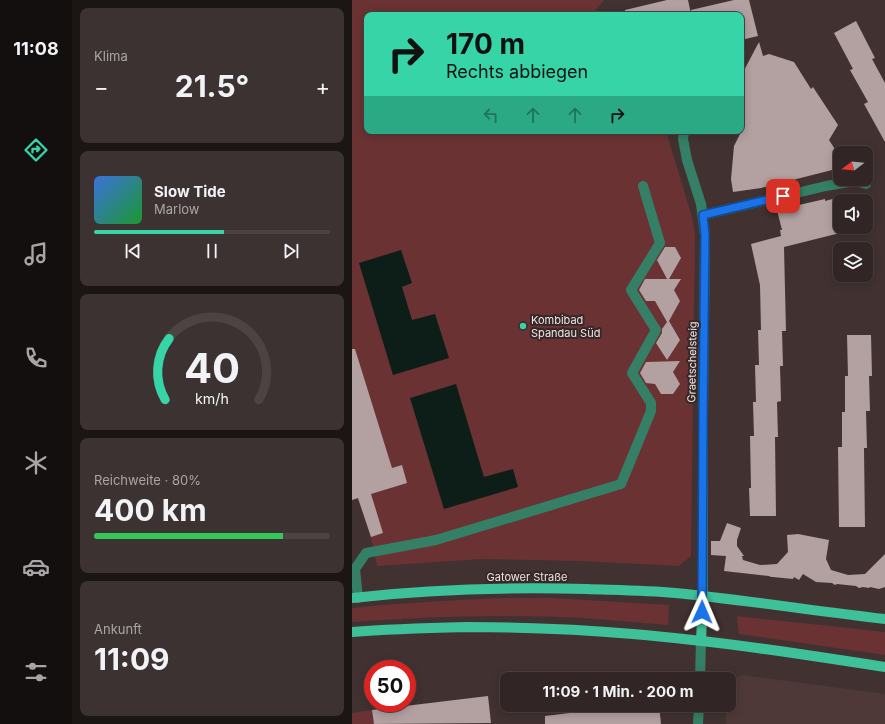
<!DOCTYPE html>
<html lang="de">
<meta charset="utf-8">
<style>
:root{--surface:#312625;--page:#3d3232;--text:#f1f3f6;--muted:#a8a5a7;--line:#4c4342;--accent:#36d4a7}
body{margin:0;font-family:Inter,sans-serif;background:var(--page);color:var(--text);height:100vh;display:flex;flex-direction:column;font-size:15px;white-space:nowrap}
*{box-sizing:border-box;margin:0}
p{font-size:13px;color:var(--muted)}
.icon{flex:none;width:22px;height:22px;fill:none;stroke:currentColor;stroke-width:2;stroke-linecap:round;stroke-linejoin:round}
.map{position:relative;flex:1;overflow:hidden}
.side{display:flex;flex-direction:column;gap:8px;padding:8px;background:#1b1514;width:280px}
.side>*{flex:none}
.hud{position:absolute;left:12px;top:12px;width:380px;height:122px;border-radius:8px;box-shadow:0 2px 10px #0003,0 0 0 1px var(--line);background:#36d4a7;color:#111;overflow:hidden}
.needle{width:26px;rotate:254deg}
.buttons{position:absolute;left:481px;top:146px;display:grid;gap:8px}
.buttons a{display:grid;place-items:center;width:40px;height:40px;border-radius:8px;background:var(--surface);box-shadow:0 2px 10px #0003,0 0 0 1px var(--line);font-size:20px}
.speed{position:absolute;left:12px;top:660px;display:flex;gap:8px;font-size:20px;font-weight:700;text-align:center}
.speed>*{display:grid;place-content:center;width:52px;height:52px;border-radius:50%;background:var(--surface);box-shadow:0 2px 10px #0003,0 0 0 1px var(--line);line-height:1}
.speed .limit{border:6px solid #d22;background:#fff;color:#111}
.pin{position:absolute;display:grid;place-items:center;width:34px;height:34px;color:#fff;margin:-17px;border-radius:8px;box-shadow:0 2px 6px #0006}
.me{position:absolute;width:44px;margin:-22px;rotate:1deg;stroke-linejoin:round;filter:drop-shadow(0 0 3px #0008)}
.turn{display:flex;align-items:center;gap:14px;height:84px;padding:0 16px;font-size:18px}
.turn .icon{width:52px;height:52px;stroke-width:2.5}
.turn b{display:block;font-size:28px;line-height:34px}
.lanes{display:flex;align-items:center;height:38px;padding:0 16px;background:#0003;justify-content:center;gap:20px;direction:ltr}
.lanes .off{opacity:.35}
.big{font-size:30px;font-weight:700;line-height:1.1}
.side .card{flex:1;display:flex;flex-direction:column;justify-content:center;gap:6px;min-width:0;padding:0 14px;border-radius:8px;background:var(--page)}
.side .dial{align-items:center;gap:0}
.dial svg{height:104px;overflow:visible;fill:none;stroke:var(--line);stroke-width:7;stroke-linecap:round;text-anchor:middle}
.dial text{fill:var(--text);stroke:none}
.song{display:flex;align-items:center;gap:12px}
.cover{width:48px;height:48px;border-radius:6px;background:linear-gradient(135deg,hsl(220 70% 55%),hsl(130 70% 35%))}
.played{height:4px;border-radius:2px;background:linear-gradient(90deg,var(--accent) 55%,var(--line) 55%)}
.keys{display:flex;justify-content:space-around;direction:ltr}
.heat{display:flex;justify-content:space-between;align-items:center;font-size:22px;direction:ltr}
.charge{height:6px;border-radius:3px;background:linear-gradient(90deg,#34c759 80%,var(--line) 0)}
.trip{position:absolute;left:148px;top:672px;width:236px;height:40px;border-radius:8px;background:var(--surface);box-shadow:0 2px 10px #0003,0 0 0 1px var(--line);font-weight:700;line-height:40px;text-align:center}
main{display:flex;flex:1;min-height:0}
.tab-bar{display:flex;flex-direction:column;width:72px;justify-content:space-around;align-items:center;background:#140f0f;color:var(--muted)}
.tab-bar .icon{width:28px;height:28px}
.tab-bar .selected{color:var(--accent)}
.tab-bar b{font-size:18px;color:var(--text)}
.map>svg:first-child{display:block}
.built{fill:#4f3938}
.green{fill:#6a3233}
.water{fill:#0d1e18}
.building{fill:#b3a0a0}
.lines{fill:none;stroke-linecap:round;stroke-linejoin:round}
.minor{stroke:#357f67;stroke-width:10}
.major{stroke:#3ec199;stroke-width:10}
.route-casing{stroke:#114b97;stroke-width:10}
.route{stroke:#1a73e8;stroke-width:7}
.poi-dot{fill:#36d4a7;stroke:#372828;stroke-width:1.5}
.labels{text-anchor:middle;dominant-baseline:central;stroke-width:4;stroke-linejoin:round;paint-order:stroke}
.poi-label{font-size:11px;fill:#eee3e3;stroke:#372828;text-anchor:start}
.street-label{font-size:11px;fill:#eee3e3;stroke:#372828}
</style>
<main>
<nav class="tab-bar">
<b>11:08</b>
<svg class="icon selected" aria-label="directions" viewBox="0 0 24 24"><path d="M12 3l9 9-9 9-9-9zM9 14v-3h6M13 9l2 2-2 2"/></svg>
<svg class="icon" aria-label="music" viewBox="0 0 24 24"><path d="M9 18V5l10-2v13"/><circle cx="6" cy="18" r="3"/><circle cx="16" cy="16" r="3"/></svg>
<svg class="icon" aria-label="phone" viewBox="0 0 24 24"><path d="M5 4h4l2 5-3 2q2 4 5 5l2-3 5 2v4C11 20 4 13 5 4z"/></svg>
<svg class="icon" aria-label="climate" viewBox="0 0 24 24"><path d="M12 3v18M4 7l16 10M4 17L20 7"/></svg>
<svg class="icon" aria-label="car" viewBox="0 0 24 24"><path d="M5 17H2v-5l4-1 3-4h7l3 4 3 1v5h-3M9 17h6M6 11h13"/><circle cx="7" cy="17" r="2"/><circle cx="17" cy="17" r="2"/></svg>
<svg class="icon" aria-label="filters" viewBox="0 0 24 24"><path d="M4 7h16M4 17h16"/><circle cx="9" cy="7" r="2"/><circle cx="15" cy="17" r="2"/></svg>
</nav>
<section class="side">
<div class="card"><p>Klima</p>
<div class="heat"><a>−</a><b class="big">21.5°</b><a>+</a></div>
</div>
<div class="card">
<div class="song"><i class="cover"></i><div><b>Slow Tide</b><p>Marlow</p></div></div>
<div class="played"></div>
<div class="keys"><svg class="icon" aria-label="previous" viewBox="0 0 24 24"><path d="M18 5L8 12l10 7zM5 5v14"/></svg><svg class="icon" aria-label="pause" viewBox="0 0 24 24"><path d="M8 5v14M16 5v14"/></svg><svg class="icon" aria-label="next" viewBox="0 0 24 24"><path d="M6 5l10 7-10 7zM19 5v14"/></svg></div>
</div>
<div class="card dial"><svg viewBox="0 0 100 80">
<path d="M14 69A42 42 0 1 1 86 69"/>
<path d="M14 69A42 42 0 0 1 17 22" stroke="#36d4a7"/>
<text x="50" y="56" font-size="32" font-weight="700">40</text>
<text x="50" y="72" font-size="11">km/h</text>
</svg></div>
<div class="card"><p>Reichweite · 80%</p><b class="big">400 km</b><div class="charge"></div></div>
<div class="card"><p>Ankunft</p><b class="big">11:09</b></div>
</section>
<div class="map">
<svg width="533" height="724" viewBox="0 0 533 724">
<rect width="100%" height="100%" fill="#413231"/>
<path class="built" d="M389,675L533,694V724H374V705H377V685Z"/>
<g class="green">
<path d="M0,0H252L240,15H15V131H314L340,217L343,234L339,556L327,566L229,561L130,559L25,566L19,537L6,499L0,500Z"/>
<path d="M151,598H200L317,605L316,625C288,623 260,620 231,618C154,614 77,616 0,622V608C50,603 100,600 151,598Z"/>
<path d="M385,616L533,632V655L387,634Z"/>
<path d="M20,710L22,724H0V713Z"/>
</g>
<g class="water">
<path d="M49,250L60,283L50,287L60,320L83,314L97,358L41,375L7,263Z"/>
<path d="M104,384L132,477L161,469L166,487L92,509L58,398Z"/>
</g>
<g class="building">
<path d="M315,0H336L339,14V10L382,0H397L406,36L389,40V15H273V10Z"/>
<path d="M504,21L523,58L520,59L533,83V142L512,104L516,102L498,70L501,69L482,33Z"/>
<path d="M407,42L411,56L417,54L442,62L459,89L461,87L486,125L477,140L488,157V168L409,188L381,192L379,179L382,146L389,132V76Z"/>
<path d="M488,197V233L432,247L434,331H430L431,366H428L429,401L425,402L426,437H423L424,516H398L397,488H399L398,436H402L401,402H404L403,365H407L406,330H409L408,285L399,244L429,236L428,230H430L425,210L473,199V201Z"/>
<path d="M313,247H323L329,258L317,279H329L322,290L328,301L317,321L328,340L315,360L304,343L310,333V329L315,322L303,301H294L287,290L293,279H315L305,260Z"/>
<path d="M495,335H519L520,376H517L518,411H514L515,448H512L513,527H487L486,447H490V412H493V376H496Z"/>
<path d="M0,349H3L40,468L50,465L55,483L19,494L31,533L19,537L6,498L0,500Z"/>
<path d="M328,361L321,372L328,384L321,394H309L303,384L294,383L288,373L294,362Z"/>
<path d="M375,523L389,528L385,540V546L392,556H390L391,560L408,565L425,564L436,552L435,535L446,534L477,540L474,559L479,570L496,575L513,574L533,554V587L527,589L518,587L517,588L511,587L507,588L504,586L485,584L483,585L480,583L464,582L451,574L447,580L442,577L441,579L421,577H419L417,576L372,571L374,556L359,555V541H368Z"/>
<path d="M136,696L139,723L22,724L20,710Z"/>
<path d="M284,705H307L309,724H193V716Z"/>
</g>
<g class="lines">
<g class="minor">
<path d="M332,131L331,139L335,160L349,204L353,235L351,419V597"/>
<path d="M351,215L474,186L503,181L514,184"/>
<path d="M6,598L3,569L14,553L84,540L269,484L299,411V403L280,373L304,330L279,290L308,243L291,186"/>
<path d="M348,679L349,641"/>
<path d="M346,724L347,705"/>
</g>
<g class="major">
<path d="M0,598C78,589 157,587 235,589C264,590 294,590 323,593C393,600 463,611 533,619"/>
<path d="M0,632C38,629 76,628 115,627C170,627 226,629 281,634C365,641 449,654 533,667"/>
<path d="M349,641L351,597"/>
</g>
</g>
<g class="lines">
<g class="route-casing">
<path id="route" d="M350,612L351,419L353,235L351,215L431,196"/>
</g>
<use href="#route" class="route"/>
</g>
<circle class="poi-dot" cx="171" cy="326" r="4"/>
<g class="labels">
<g class="poi-label">
<text x="179" y="320">Kombibad<tspan x="179" dy="13">Spandau Süd</tspan></text>
</g>
<g class="street-label">
<text transform="translate(340 362) rotate(-89)">Graetschelsteig</text>
<text x="175" y="577">Gatower Straße</text>
</g>
</g>
</svg>
<div class="buttons">
<a><svg class="needle" viewBox="-14 -14 28 28"><path d="M0-13l5 13h-10z" fill="#e53935"/><path d="M0 13l5-13h-10z" fill="#a8a5a7"/></svg></a>
<a><svg class="icon" aria-label="sound" viewBox="0 0 24 24"><path d="M4 9h4l5-4v14l-5-4H4zM17 9q2 3 0 6"/></svg></a>
<a><svg class="icon" aria-label="layers" viewBox="0 0 24 24"><path d="M12 4l9 5-9 5-9-5zM3 14l9 5 9-5"/></svg></a>
</div>
<div class="speed"><div class="limit">50</div></div>
<div class="pin" style="left:431px;top:196px;background:#d93025"><svg class="icon" aria-label="arrive" viewBox="0 0 24 24"><path d="M6 21V4h12l-3 4 3 4H6"/></svg></div>
<svg class="me" style="left:350px;top:612px" viewBox="-20 -20 40 40"><path d="M0-17L14 15 0 8-14 15z" fill="#1a73e8" stroke="#fff" stroke-width="4"/></svg>
<div class="trip">11:09 · 1 Min. · 200 m</div>
<div class="hud">
<div class="turn"><svg class="icon" aria-label="right" viewBox="0 0 24 24"><path d="M7 20v-9h11M14 6l5 5-5 5"/></svg><div><b>170 m</b>Rechts abbiegen</div></div>
<div class="lanes"><svg class="icon off" aria-label="left" viewBox="0 0 24 24"><path d="M17 20v-9H6M10 6l-5 5 5 5"/></svg><svg class="icon off" aria-label="ahead" viewBox="0 0 24 24"><path d="M12 20V5M6 11l6-6 6 6"/></svg><svg class="icon off" aria-label="ahead" viewBox="0 0 24 24"><path d="M12 20V5M6 11l6-6 6 6"/></svg><svg class="icon" aria-label="right" viewBox="0 0 24 24"><path d="M7 20v-9h11M14 6l5 5-5 5"/></svg></div>
</div>
</div>
</main>
